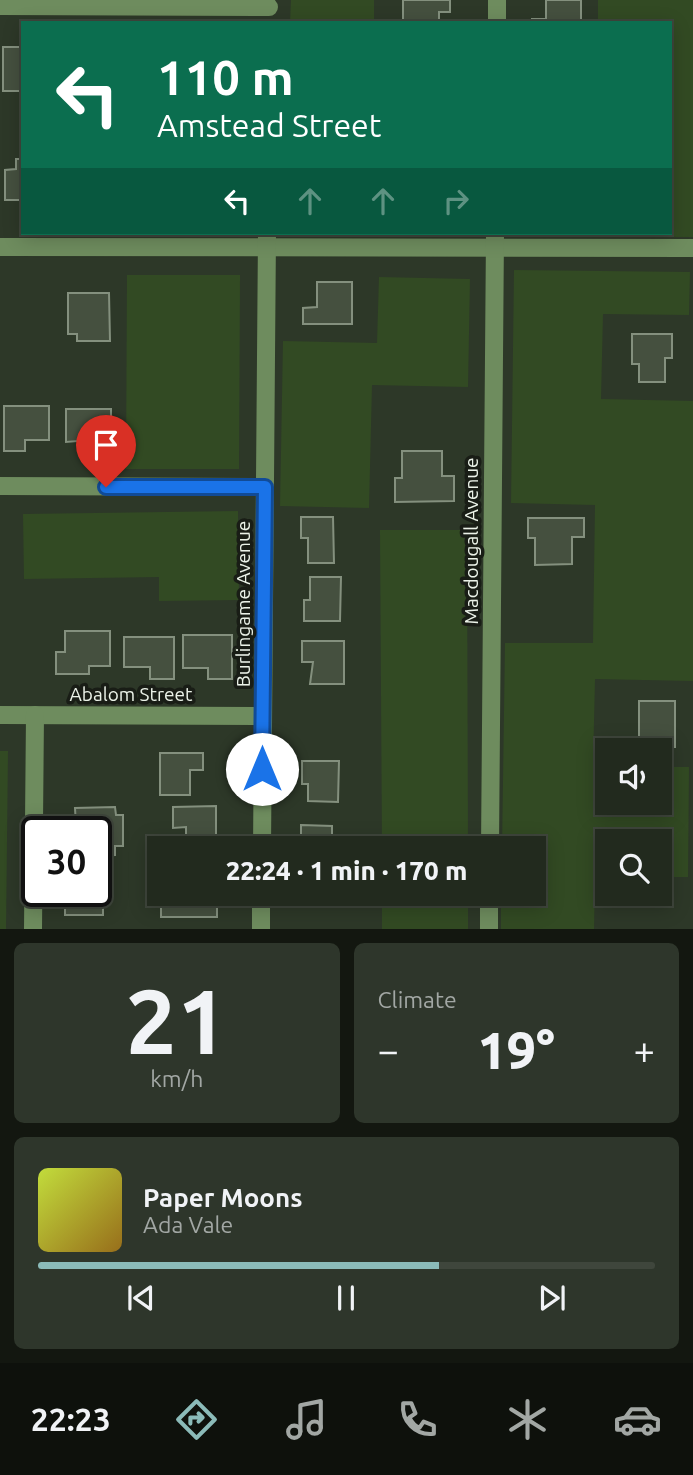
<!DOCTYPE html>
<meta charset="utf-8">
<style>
:root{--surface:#222a1e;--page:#2e362b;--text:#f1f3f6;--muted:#a2a7a4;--line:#3f463c;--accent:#8bbbb9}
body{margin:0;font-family:Ubuntu,sans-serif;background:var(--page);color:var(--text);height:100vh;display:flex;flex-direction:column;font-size:26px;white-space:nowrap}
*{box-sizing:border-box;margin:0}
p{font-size:23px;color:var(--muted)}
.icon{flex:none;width:38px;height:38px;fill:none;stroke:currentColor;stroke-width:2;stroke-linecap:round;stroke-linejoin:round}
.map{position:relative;height:929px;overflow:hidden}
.sheet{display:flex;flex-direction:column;gap:14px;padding:14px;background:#131710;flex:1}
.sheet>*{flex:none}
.top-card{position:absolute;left:21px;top:21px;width:651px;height:214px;border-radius:0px;box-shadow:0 4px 18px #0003,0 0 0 2px var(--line);background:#0b6e4f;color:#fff;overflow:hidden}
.controls{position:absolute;left:595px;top:738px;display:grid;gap:14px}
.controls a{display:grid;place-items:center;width:77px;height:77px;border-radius:0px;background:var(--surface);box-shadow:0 4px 18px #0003,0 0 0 2px var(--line);font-size:35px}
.speed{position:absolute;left:21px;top:816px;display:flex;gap:14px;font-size:35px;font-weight:700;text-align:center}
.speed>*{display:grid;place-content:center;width:91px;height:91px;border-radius:50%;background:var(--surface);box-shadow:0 4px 18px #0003,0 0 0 2px var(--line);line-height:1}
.speed .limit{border:4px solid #111;border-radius:10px;background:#fff;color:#111}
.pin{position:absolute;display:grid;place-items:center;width:60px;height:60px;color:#fff;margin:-72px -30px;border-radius:50% 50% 50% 0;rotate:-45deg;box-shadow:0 0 7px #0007}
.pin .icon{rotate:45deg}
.me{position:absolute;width:77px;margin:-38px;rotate:0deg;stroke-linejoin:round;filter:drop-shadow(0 0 5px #0008)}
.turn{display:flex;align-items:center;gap:24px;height:147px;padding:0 21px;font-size:32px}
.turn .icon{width:91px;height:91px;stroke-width:2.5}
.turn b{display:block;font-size:49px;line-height:60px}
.lanes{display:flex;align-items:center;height:66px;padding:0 21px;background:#0003;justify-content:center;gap:35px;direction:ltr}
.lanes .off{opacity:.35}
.big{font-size:52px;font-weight:800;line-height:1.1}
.sheet .widget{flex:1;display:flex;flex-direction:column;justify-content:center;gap:10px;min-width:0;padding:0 24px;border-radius:10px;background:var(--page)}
.sheet .dial{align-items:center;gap:0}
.dial b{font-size:91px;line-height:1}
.song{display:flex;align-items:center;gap:21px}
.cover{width:84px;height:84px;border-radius:10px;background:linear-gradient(135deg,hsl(70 70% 55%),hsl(40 70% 35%))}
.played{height:7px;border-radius:4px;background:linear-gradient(90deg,var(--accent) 65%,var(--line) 65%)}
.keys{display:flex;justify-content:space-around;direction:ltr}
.heat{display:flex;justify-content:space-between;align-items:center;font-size:38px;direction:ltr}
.sheet .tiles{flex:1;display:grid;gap:14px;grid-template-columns:1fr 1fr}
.widget:last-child{grid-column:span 2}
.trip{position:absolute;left:147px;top:836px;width:399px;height:70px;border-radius:0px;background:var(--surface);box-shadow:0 4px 18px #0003,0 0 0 2px var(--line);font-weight:800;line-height:70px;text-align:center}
.menu{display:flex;height:112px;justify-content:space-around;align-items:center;background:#0e110c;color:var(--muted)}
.menu .icon{width:49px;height:49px}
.menu .current{color:var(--accent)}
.menu b{font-size:32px;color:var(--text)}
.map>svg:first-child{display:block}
.green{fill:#324a23}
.building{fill:#45503f;stroke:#84907e;stroke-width:2}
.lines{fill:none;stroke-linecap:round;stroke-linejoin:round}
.minor{stroke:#6e8c5e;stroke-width:18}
.route-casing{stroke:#114b97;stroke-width:18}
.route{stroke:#1a73e8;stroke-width:12}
.labels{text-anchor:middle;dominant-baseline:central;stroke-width:7;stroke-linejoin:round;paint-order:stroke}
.street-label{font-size:19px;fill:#ebf2e8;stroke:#191d16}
</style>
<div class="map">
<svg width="693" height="929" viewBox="0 0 693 929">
<rect width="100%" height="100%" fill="#2d3828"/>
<g class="green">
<path d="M291,0H374V23H290Z"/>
<path d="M598,0H693V237L514,236V233H670V23H598Z"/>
<path d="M514,270L690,272L689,315L603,314L601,399L693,401V681L595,679L593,765L607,766V803H660V767H689L688,877H660V842H607V876H595L594,929H501V894H534V849H502L505,643H593L595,505L511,503Z"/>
<path d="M127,275H240L239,469H126Z"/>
<path d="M379,277L470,279L468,387L372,385L369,508L280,506L283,341L377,343Z"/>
<path d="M238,511L239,600L159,601V577L24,579L23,514Z"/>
<path d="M380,530H467L468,849H382Z"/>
<path d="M0,751H8L6,929H0Z"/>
<rect x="382" y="894" width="86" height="35"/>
</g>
<g class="building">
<path d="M403,0H450V12H439V23H403Z"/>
<path d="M546,0H581V23H532V19H546Z"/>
<rect x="3" y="47" width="20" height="44"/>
<path d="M16,159H23V200H5V170L16,169Z"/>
<path d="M317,282H352V324H303V308L317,307Z"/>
<path d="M68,293H109L110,341H77V334H68Z"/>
<path d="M632,334H672V358H665V382H639V364H632Z"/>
<path d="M4,406H49V440H25V451H4Z"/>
<path d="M66,409H111V449H90V440L66,442Z"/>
<path d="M402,451H442V476H454V501L395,502V478H402Z"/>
<path d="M301,517H333L334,563H308V538H301Z"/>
<path d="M528,518H584V537H572V564L535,565V538H528Z"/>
<path d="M310,577H341L340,621H304V600H310Z"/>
<path d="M65,631H110V666H89V674H56V652H65Z"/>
<path d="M183,635H232V679H208V668H183Z"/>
<path d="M124,637H174V679H150V667H124Z"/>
<path d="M302,641H344V684H310L313,662H302Z"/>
<rect x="639" y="701" width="36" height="46"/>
<path d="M160,753H203V770H190V795H160Z"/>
<path d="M302,761H339L338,802L308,801V784H302Z"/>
<path d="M216,806V849H186V827L173,828V807Z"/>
<path d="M115,807L116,815H123V846H115V855L96,856V831H88V827H76L75,808Z"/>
<path d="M301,825L332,826V837H340V849H301Z"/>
<path d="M96,868H103V915H65V901H77V891H96Z"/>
<rect x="161" y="894" width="56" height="23"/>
</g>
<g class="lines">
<g class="minor">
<path d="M0,6L269,7"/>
<path d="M497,23V0"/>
<path d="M0,247L693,248"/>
<path d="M0,486L265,487"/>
<path d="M0,715L263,716"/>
<path d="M262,849L267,233"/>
<path d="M490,849L495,233"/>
<path d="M33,929L35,715"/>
<path d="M261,929V894"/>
<path d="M489,929V894"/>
</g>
</g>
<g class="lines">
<g class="route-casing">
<path id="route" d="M106,487H265L262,769"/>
</g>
<use href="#route" class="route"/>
</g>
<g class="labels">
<g class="street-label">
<text transform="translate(471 541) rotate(-90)">Macdougall Avenue</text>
<text transform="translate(243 604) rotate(-90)">Burlingame Avenue</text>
<text x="131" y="694">Abalom Street</text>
</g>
</g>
</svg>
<div class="controls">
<a><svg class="icon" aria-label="sound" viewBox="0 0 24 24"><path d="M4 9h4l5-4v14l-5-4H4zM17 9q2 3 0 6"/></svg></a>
<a><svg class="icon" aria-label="search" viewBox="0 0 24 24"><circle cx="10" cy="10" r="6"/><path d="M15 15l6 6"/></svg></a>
</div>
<div class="speed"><div class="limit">30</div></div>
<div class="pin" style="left:106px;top:487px;background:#d93025"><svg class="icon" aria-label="arrive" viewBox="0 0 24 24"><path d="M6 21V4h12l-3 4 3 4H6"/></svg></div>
<svg class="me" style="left:262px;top:769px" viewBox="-20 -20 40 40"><circle r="19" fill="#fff"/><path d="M0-13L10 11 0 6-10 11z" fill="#1a73e8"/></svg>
<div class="trip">22:24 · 1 min · 170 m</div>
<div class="top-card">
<div class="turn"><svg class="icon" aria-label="left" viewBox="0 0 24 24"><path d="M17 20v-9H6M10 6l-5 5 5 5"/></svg><div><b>110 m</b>Amstead Street</div></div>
<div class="lanes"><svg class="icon" aria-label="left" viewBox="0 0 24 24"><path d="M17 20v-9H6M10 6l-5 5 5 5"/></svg><svg class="icon off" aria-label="ahead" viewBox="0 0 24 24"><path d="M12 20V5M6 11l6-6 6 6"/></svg><svg class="icon off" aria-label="ahead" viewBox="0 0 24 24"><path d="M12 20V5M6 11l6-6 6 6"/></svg><svg class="icon off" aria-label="right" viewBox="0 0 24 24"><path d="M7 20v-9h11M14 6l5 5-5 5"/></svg></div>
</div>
</div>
<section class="sheet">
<div class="tiles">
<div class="widget dial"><b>21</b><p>km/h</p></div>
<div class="widget"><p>Climate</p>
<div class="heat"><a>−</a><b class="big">19°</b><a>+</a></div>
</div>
<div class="widget">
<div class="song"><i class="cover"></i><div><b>Paper Moons</b><p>Ada Vale</p></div></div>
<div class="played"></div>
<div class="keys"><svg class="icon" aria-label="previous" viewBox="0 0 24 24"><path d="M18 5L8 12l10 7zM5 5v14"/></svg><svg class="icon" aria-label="pause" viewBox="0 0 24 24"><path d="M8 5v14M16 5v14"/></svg><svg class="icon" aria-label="next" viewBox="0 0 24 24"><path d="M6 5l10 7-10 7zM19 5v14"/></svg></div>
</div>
</div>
</section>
<nav class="menu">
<b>22:23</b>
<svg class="icon current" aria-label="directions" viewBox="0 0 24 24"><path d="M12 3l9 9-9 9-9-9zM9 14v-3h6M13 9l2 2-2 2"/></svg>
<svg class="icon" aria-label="music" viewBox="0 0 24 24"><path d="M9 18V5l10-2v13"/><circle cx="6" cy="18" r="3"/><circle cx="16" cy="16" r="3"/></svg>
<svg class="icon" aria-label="phone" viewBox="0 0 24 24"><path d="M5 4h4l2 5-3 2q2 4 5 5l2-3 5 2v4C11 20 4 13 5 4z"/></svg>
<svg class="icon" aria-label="climate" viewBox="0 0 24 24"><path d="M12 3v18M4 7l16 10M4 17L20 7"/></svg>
<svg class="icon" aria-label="car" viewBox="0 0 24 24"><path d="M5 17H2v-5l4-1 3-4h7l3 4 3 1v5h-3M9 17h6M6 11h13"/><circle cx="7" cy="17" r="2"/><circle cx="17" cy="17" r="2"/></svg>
</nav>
